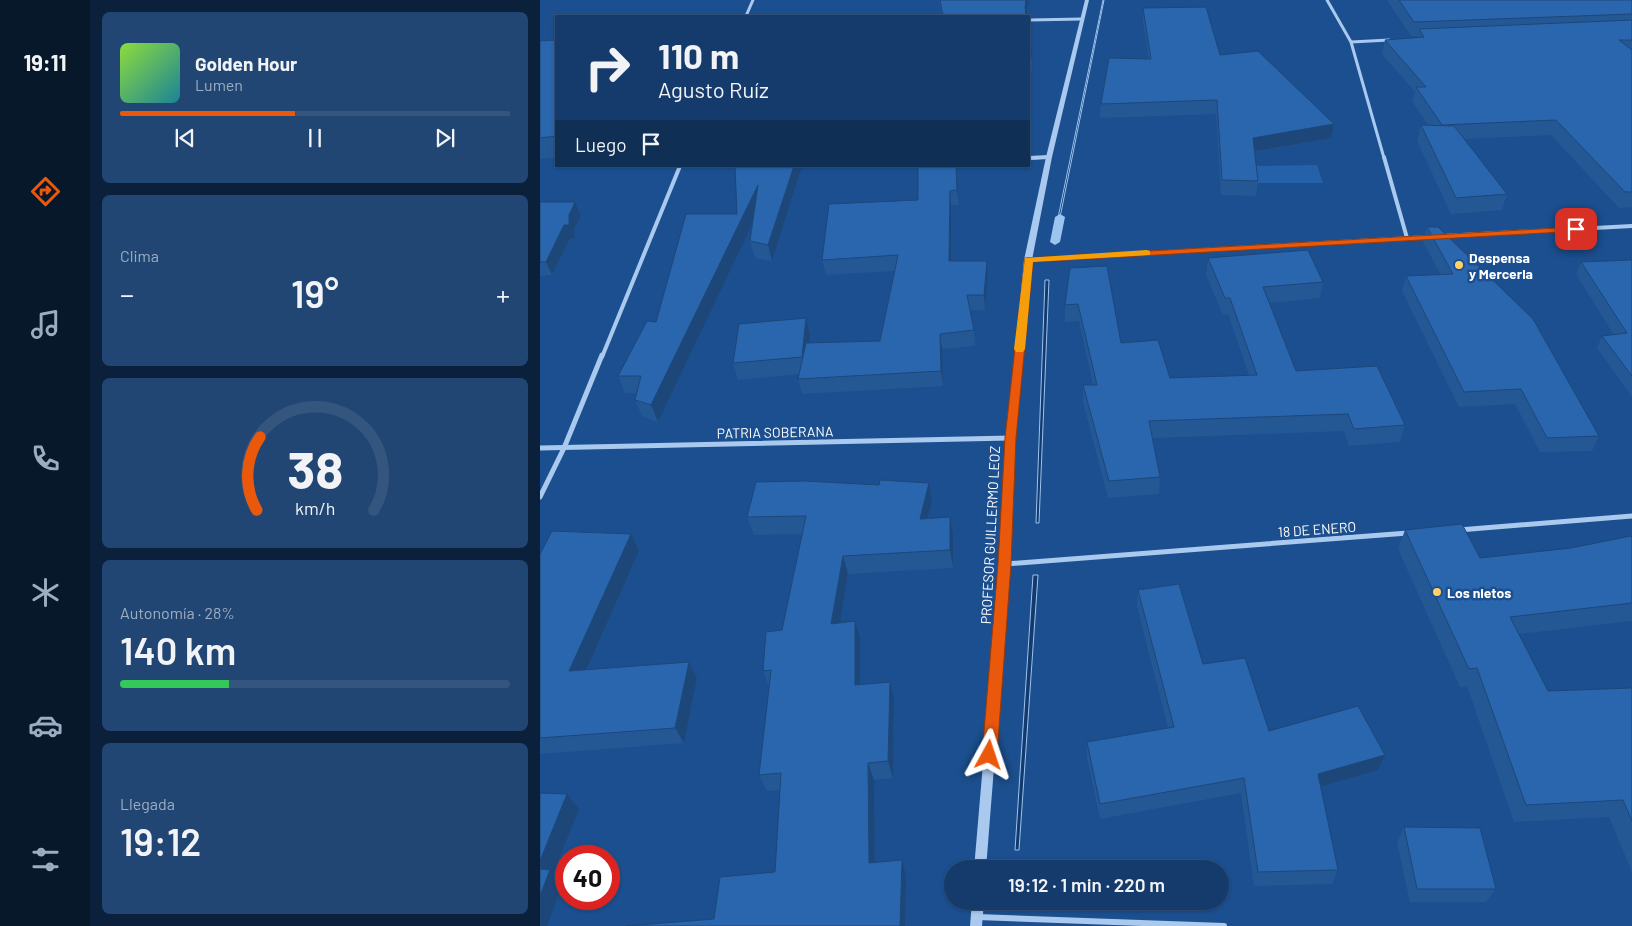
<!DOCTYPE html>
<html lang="es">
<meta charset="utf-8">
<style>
:root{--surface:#143b6b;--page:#214673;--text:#f1f3f6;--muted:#9dadc1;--line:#33557e;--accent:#ea580c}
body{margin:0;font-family:Barlow,sans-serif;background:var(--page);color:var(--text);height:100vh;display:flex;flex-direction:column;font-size:19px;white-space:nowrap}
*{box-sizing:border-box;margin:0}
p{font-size:16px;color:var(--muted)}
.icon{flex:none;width:28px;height:28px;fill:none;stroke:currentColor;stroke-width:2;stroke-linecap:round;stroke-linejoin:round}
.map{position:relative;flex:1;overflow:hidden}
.drawer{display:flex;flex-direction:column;gap:12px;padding:12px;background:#0b203b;width:450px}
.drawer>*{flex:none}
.banner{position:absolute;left:15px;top:15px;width:475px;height:152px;border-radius:0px;box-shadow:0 1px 4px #0004,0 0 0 1px var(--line);background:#143b6b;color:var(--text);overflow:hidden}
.speed{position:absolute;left:15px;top:845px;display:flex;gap:10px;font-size:25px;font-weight:700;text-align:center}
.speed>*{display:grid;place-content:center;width:65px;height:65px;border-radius:50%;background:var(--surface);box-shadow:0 1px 4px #0004,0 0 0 1px var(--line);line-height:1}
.speed .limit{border:8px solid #d22;background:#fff;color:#111}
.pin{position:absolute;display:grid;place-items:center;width:42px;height:42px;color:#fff;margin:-21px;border-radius:10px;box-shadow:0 2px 8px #0006}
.me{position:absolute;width:55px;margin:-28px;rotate:5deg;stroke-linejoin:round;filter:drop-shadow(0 0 4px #0008)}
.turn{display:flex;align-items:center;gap:18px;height:105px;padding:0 20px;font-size:22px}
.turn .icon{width:65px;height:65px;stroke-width:2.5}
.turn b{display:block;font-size:35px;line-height:42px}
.then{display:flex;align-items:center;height:48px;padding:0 20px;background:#0003;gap:10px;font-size:19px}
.big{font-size:38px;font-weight:600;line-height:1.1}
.drawer .tile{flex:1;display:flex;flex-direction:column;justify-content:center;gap:8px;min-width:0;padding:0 18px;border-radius:8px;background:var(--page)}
.drawer .dial{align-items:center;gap:0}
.dial svg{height:130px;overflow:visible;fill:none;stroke:var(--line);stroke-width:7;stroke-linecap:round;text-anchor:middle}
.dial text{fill:var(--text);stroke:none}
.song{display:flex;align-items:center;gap:15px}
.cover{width:60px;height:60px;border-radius:8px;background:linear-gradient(135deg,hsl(90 70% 55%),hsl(190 70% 35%))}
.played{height:5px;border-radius:2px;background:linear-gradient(90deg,var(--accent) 45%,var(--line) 45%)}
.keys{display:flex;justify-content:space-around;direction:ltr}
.heat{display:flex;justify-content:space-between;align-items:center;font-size:28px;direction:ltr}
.charge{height:8px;border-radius:4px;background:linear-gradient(90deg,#34c759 28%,var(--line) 0)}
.trip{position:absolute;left:404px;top:860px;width:285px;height:50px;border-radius:25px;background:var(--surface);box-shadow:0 1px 4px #0004,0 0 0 1px var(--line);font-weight:600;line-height:50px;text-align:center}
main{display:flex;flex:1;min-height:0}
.tabs{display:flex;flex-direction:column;width:90px;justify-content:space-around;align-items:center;background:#08182b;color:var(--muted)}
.tabs .icon{width:35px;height:35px}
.tabs .current{color:var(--accent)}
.tabs b{font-size:22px;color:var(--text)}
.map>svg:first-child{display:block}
.green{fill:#2461a8}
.water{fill:#123a6d;stroke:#9cc4f0}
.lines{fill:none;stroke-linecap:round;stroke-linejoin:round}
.stream{fill:#9cc4f0;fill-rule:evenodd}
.minor-far3{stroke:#a9c9ee;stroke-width:3}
.minor-far2{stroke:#a9c9ee;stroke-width:4}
.minor-far1{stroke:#a9c9ee;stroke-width:5}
.minor{stroke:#a9c9ee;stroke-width:6}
.tertiary{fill:#a9c9ee;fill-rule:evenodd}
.wall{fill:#245895}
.shaded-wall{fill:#1d4779}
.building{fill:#2a66ad;stroke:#1d4779}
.route{fill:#ea580c;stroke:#983908}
.slow{fill:#f59e0b}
.poi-dot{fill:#ffd166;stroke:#1b4f8f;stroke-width:2}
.labels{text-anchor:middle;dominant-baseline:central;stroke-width:5;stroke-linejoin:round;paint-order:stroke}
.poi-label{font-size:14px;font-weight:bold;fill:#fff;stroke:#1b4f8f;text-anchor:start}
.street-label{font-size:14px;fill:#fff;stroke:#1b4f8f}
</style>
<main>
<nav class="tabs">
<b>19:11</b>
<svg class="icon current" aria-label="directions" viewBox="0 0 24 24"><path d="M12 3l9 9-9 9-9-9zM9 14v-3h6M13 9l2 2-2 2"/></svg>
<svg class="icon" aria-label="music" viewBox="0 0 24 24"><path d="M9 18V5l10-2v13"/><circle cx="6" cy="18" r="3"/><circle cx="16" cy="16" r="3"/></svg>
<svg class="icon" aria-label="phone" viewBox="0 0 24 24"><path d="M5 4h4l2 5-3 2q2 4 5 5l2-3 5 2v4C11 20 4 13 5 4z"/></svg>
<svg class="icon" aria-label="climate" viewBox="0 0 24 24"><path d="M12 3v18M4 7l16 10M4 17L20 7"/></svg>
<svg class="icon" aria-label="car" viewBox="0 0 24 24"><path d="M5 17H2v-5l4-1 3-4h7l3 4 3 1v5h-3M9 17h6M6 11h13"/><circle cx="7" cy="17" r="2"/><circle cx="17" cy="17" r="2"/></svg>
<svg class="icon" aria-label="filters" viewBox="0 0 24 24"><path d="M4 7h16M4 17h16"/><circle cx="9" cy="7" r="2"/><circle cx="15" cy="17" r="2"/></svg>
</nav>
<section class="drawer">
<div class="tile">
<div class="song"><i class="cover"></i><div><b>Golden Hour</b><p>Lumen</p></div></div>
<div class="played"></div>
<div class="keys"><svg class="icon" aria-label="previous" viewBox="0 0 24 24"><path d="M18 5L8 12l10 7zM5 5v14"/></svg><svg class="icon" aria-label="pause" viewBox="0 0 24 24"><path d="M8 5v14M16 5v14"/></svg><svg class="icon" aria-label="next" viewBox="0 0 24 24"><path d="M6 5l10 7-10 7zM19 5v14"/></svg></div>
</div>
<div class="tile"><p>Clima</p>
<div class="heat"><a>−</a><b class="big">19°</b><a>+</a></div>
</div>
<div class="tile dial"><svg viewBox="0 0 100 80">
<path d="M14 69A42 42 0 1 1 86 69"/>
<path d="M14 69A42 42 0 0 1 16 24" stroke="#ea580c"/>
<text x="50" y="56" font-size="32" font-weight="700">38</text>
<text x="50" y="72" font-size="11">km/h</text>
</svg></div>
<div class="tile"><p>Autonomía · 28%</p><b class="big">140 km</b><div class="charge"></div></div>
<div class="tile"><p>Llegada</p><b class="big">19:12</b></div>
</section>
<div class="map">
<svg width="1092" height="926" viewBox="0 0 1092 926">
<rect width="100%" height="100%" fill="#1b4f8f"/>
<path class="green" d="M777,165L783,183H712L708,166Z"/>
<g class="water">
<path d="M563,0H564L515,242H513Z"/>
<path d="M505,280H509L499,523H496Z"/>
<path d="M493,575H498L479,850H475Z"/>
</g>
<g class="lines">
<path class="stream" d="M520,214L525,217L520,242L515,245L510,242L515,217Z"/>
<g class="minor-far3">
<path d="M787,0L811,42L844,158"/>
<path d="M206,16L213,0"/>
<path d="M489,20L542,19"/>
<path d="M811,42L849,40"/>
<path d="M493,158L509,157"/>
</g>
<g class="minor-far2">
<path d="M844,157L867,238"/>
<path d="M489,158L509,157"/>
<path d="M903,236L1092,226"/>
<path d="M488,260L889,237"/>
<path d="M62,357L140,166"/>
</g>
<g class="minor-far1">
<path d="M0,448L471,438"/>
<path d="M0,497L24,448L62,355"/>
<path d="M919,530L1092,516"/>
<path d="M465,564L868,533"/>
</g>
<path class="minor" d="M437,917L684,926"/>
<g class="tertiary">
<path d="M545,0H549L512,157L492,260L475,438L470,564L446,869H434L460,564L467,438L484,260L506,157Z"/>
<path d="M432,901H444L442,926H430Z"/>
</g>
</g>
<g class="wall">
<path d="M399,0H489L486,16H402Z"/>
<path d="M847,0H1092V207L1079,208L1011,135L924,139L967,194L962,210L911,214L877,141L881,125H888L872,101L875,92L842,54L845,40L877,37V36H871Z"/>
<path d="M603,8L680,55L791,138L715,152L718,181L716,196L681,195L676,114L560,118L561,104L609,59L603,21Z"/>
<path d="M489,34L492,58V71H489Z"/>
<path d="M16,40V158L0,159V41Z"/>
<path d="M195,166H262L232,261L215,258L210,241L213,220L118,422L102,416L95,400L97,393H85L78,376L116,322L197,214Z"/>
<path d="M378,166H416L419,205H411V261H447L448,276L445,310H430L434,330L435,346L402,349L403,386L262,394L258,379L259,374L198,380L193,363L266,318L270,335L269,343L340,341L354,271L286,275L282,260L378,200Z"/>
<path d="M0,202H35L41,216L34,229L35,238L30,239L12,275L0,276Z"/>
<path d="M887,227L1059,436L1052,451L1000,452L975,404L919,407L862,291L866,276L901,275L883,242Z"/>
<path d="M668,258L783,282L780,298L730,303L756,371L865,425L860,442L809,446L804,431L613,438L620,477L619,494L568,498L543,402V385H553L539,321L525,322V305L530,268L581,343L630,378L709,375L688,314L683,315L666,275Z"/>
<path d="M1092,260V397L1057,348L1062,336L1074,335L1036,274L1041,262Z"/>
<path d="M389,483L392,501L388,518L413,535V568L308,574L300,623L320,639V684L354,699L353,778L334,780L335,862L362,860L366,875L174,919L235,872L240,790L227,791L219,775L229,687L223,671L242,630L262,534L214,535L207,517L339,485Z"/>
<path d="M865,530L940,558L1031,548L1092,538V621L979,634L1008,691L1092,688V872L1069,817L974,822L927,686L920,687L858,549Z"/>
<path d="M99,551L47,670L149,662L157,678L144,743L0,754V554Z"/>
<path d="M598,590L663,664L729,731L845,755L838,770L780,787L798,870L792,884L714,886L701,793L560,819L547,757V742L628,728L597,606Z"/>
<path d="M864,827L956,889L946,902H870L857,842Z"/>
</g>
<g class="shaded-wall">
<path d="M486,0H489L486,16L485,7Z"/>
<path d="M794,124L791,138L712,152L713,138Z"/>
<path d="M254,166H262L232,261L228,245Z"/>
<path d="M416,166L419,205L417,190Z"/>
<path d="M218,185L223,201L118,422L111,405Z"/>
<path d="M410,191L411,205V276L409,261Z"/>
<path d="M35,202L41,216L34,229L35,238L30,239L12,275L6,262Z"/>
<path d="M447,261L448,276L445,310L444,295Z"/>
<path d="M266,318L270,335L267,374L262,357Z"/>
<path d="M400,334L402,349L403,386L401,371Z"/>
<path d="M389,483L392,501L383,537L380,519Z"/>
<path d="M410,517L413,535V568L410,550Z"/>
<path d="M91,534L99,551L39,687L29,671Z"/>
<path d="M303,556L308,574L297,642L291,624Z"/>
<path d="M315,621L320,639V702L315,685Z"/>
<path d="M149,662L157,678L144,743L135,728Z"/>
<path d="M350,682L354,699L353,778L348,761Z"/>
<path d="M845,755L838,770L773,789L778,774Z"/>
<path d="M328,763L334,780L335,878L329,863Z"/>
<path d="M27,794L39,809L13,873L23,883L7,926H0V861Z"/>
<path d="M362,860L366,875L365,926H360Z"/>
</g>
<g class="building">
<path d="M400,0H486L485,7L486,16H403Z"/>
<path d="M859,0H1092V14L874,22Z"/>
<path d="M666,7L680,55L718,51L794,124L713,138L718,181L682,180L677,100L561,104L569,58L611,59L603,8Z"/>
<path d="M1092,20V40H1079L1092,50V192H1085L1016,120L902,125L876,87H886L845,40L884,37L879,29Z"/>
<path d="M489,34L492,58H489Z"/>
<path d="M16,40V136L0,138V41Z"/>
<path d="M881,125L914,126L967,194L916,198Z"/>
<path d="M195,166H254L228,245L210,241L218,185L111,405L95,400L101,376H78L107,321L116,322L146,214H197Z"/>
<path d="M378,166H416L417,190L410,191L409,261H447L444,295H427L434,330L400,334L401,371L258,379L266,343L340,341L358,255L282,260L289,204L378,200Z"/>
<path d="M0,202H35L29,215V225H24L6,262H0Z"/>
<path d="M887,227H898L993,319L1059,436L1007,438L981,389L924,392L866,276L913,274Z"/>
<path d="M768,250L783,282L723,287L756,371L837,366L865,425L814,429L808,414L609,421L620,477L569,481L543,385H557L538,304L525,305L530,268L567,266L581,343L618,340L630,378L717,375L690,298H685L668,258Z"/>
<path d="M1092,260V376L1062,336L1087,333L1041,262Z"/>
<path d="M266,318L262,357L193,363L199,324Z"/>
<path d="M340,480L389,483L380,519L410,517V550L303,556L291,624L315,621V685L350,682L348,761L328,763L329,863L362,860L360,926H86L174,919L180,877L235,872L241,773L219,775L231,670L223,671L226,632L242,630L266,516L207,517L216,482L264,481L339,485Z"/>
<path d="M922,524L940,558L1031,548L1091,536L1092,538V603L970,617L1008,691L1092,688V821L1083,800L986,805L937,668L929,669L865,530Z"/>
<path d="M12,531L91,534L29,671L149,662L135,728L0,738V554Z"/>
<path d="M639,584L663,664L705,658L729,731L818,706L845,755L778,774L798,870L718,872L704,778L560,804L547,742L634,727L598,590Z"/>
<path d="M0,793L27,794L0,861Z"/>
<path d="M864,827L940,828L956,889H877Z"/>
<path d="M0,869L10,870L0,896Z"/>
</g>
<path class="route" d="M1036,227L1040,229L1039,231L493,262L476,438L471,564L457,755L454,759L449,761L444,759L442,755L458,564L465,438L485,258Z"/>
<path class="slow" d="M607,250L610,251V255L493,262L485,349L483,352H476L474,349L485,258Z"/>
<g class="poi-dot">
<circle cx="919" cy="265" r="5"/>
<circle cx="897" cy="592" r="5"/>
</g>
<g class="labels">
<g class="poi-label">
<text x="929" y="257">Despensa<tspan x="929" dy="16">y Mercerla</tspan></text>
<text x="907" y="592">Los nietos</text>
</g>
<g class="street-label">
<text transform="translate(235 432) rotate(-1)">PATRIA SOBERANA</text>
<text transform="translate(777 529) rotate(-4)">18 DE ENERO</text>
<text transform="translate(450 535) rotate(-87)">PROFESOR GUILLERMO LEOZ</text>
</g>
</g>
</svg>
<div class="speed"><div class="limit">40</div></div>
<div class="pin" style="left:1036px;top:229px;background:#d93025"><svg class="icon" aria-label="arrive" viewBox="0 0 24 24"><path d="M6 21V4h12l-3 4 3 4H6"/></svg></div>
<svg class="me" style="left:449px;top:755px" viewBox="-20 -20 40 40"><path d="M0-17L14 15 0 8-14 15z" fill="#ea580c" stroke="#fff" stroke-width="4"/></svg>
<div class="trip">19:12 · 1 min · 220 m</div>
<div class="banner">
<div class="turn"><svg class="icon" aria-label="right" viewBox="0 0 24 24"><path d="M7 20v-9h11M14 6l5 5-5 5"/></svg><div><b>110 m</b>Agusto Ruíz</div></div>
<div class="then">Luego<svg class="icon" aria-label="arrive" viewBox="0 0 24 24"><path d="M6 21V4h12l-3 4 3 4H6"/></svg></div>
</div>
</div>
</main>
